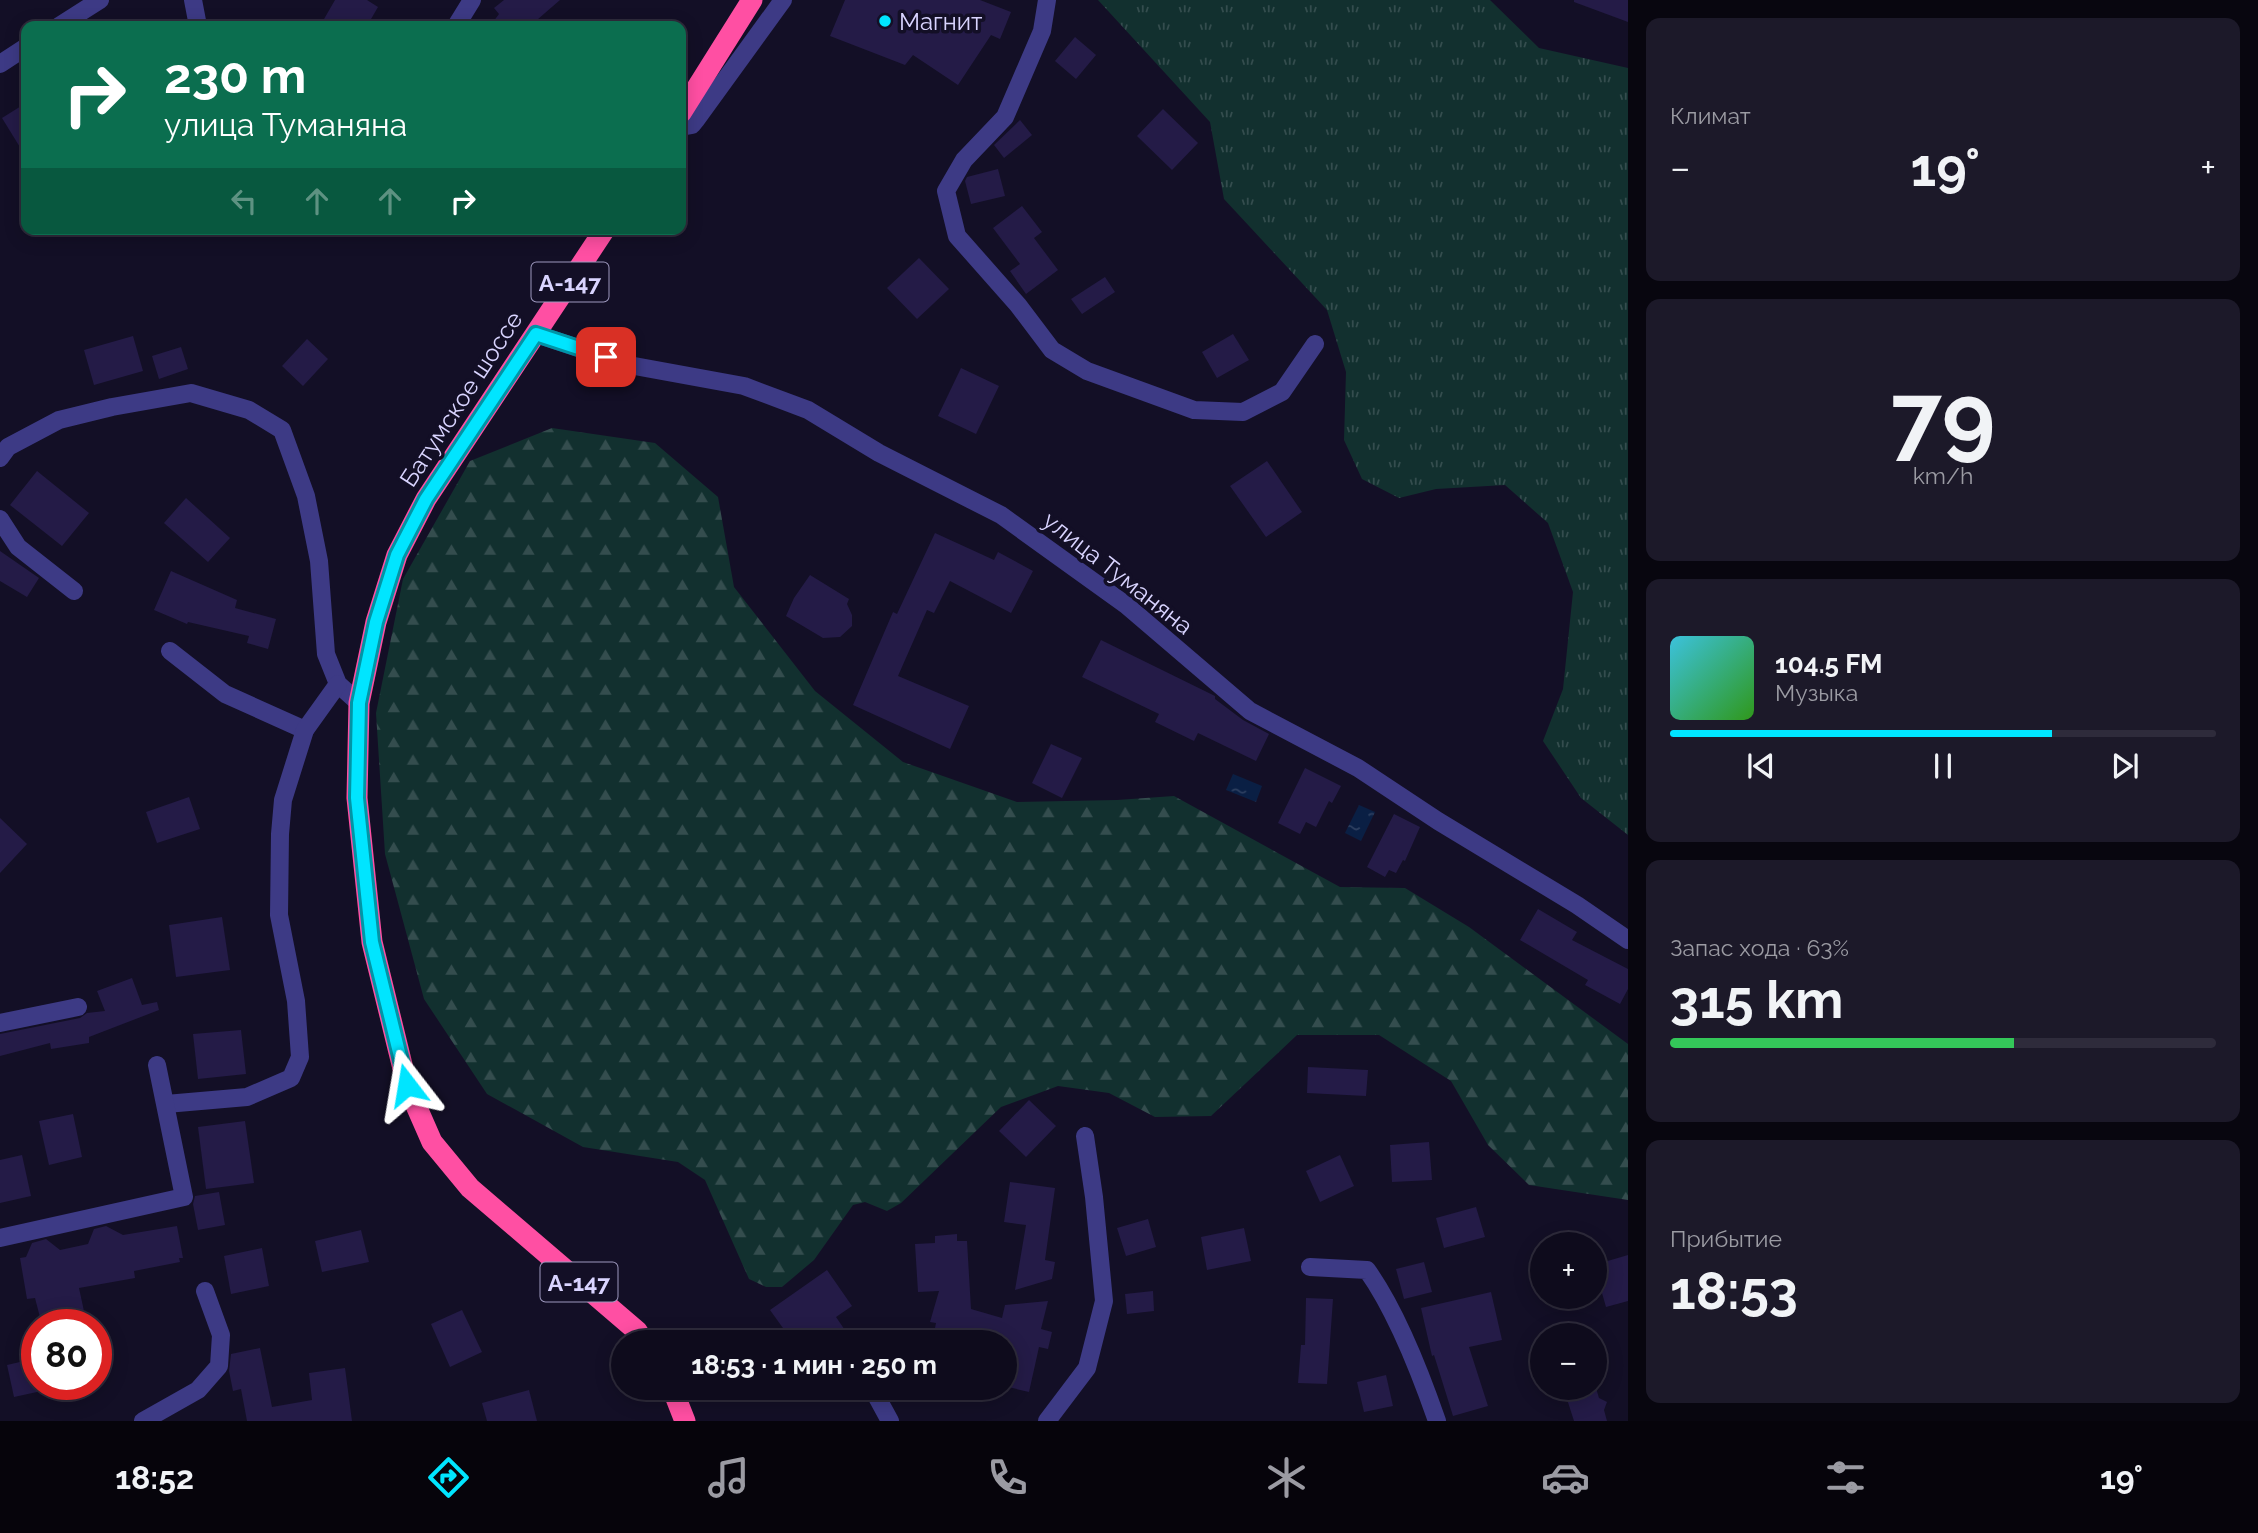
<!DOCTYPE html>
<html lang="ru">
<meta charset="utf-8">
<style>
:root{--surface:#0e0b1c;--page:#1c1929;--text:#f1f3f6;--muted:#9b9ba3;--line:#2e2b3b;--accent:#00e5ff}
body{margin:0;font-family:Raleway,sans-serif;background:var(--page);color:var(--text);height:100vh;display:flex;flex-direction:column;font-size:26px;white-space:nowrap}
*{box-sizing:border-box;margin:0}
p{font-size:23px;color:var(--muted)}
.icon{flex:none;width:38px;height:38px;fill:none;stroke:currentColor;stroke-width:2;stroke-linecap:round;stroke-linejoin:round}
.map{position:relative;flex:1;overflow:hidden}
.panel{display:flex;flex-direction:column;gap:18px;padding:18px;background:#08060f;width:630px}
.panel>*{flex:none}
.hud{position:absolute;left:21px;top:21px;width:665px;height:214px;border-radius:14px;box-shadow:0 4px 18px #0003,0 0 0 2px var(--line);background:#0b6e4f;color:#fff;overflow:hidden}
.fabs{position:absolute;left:1530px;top:1232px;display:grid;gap:14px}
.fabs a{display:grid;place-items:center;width:77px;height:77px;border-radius:50%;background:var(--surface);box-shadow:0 4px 18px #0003,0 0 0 2px var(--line);font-size:35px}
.speed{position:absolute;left:21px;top:1309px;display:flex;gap:14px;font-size:35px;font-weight:700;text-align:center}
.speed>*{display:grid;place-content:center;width:91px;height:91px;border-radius:50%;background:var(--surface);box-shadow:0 4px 18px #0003,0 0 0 2px var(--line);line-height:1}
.speed .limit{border:10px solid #d22;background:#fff;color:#111}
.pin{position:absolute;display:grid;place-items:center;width:60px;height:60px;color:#fff;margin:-30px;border-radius:14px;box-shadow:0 4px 10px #0006}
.me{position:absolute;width:77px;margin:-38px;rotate:346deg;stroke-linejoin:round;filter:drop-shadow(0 0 5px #0008)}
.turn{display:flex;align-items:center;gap:24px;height:147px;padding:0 28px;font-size:32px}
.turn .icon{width:91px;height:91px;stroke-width:2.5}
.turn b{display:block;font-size:49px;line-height:60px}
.lanes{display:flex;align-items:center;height:66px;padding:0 28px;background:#0003;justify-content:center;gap:35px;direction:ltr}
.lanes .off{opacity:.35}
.big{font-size:52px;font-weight:700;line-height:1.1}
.panel .card{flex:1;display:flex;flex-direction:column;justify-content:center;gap:10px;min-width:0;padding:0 24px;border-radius:14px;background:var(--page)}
.panel .dial{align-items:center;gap:0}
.dial b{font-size:91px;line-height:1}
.song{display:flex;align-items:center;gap:21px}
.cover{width:84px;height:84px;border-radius:10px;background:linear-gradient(135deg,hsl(190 70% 55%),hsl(110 70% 35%))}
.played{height:7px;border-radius:4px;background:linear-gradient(90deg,var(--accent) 70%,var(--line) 70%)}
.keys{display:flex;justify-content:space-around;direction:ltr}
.heat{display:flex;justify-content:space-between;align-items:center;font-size:38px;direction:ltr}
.charge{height:10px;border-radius:5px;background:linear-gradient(90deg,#34c759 63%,var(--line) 0)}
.trip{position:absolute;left:611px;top:1330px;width:406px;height:70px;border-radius:35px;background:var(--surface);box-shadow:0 4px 18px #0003,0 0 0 2px var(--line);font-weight:700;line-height:70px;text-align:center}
.menu{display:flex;height:112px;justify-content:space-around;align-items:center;background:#06040b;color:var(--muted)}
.menu .icon{width:49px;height:49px}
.menu .selected{color:var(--accent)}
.menu b{font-size:32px;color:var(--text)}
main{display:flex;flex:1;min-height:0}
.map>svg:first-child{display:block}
.grass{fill:url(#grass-tufts)}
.forest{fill:url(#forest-firs)}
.water{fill:url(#water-ripples)}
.building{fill:#241b47}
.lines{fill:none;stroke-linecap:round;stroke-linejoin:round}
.minor{stroke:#3d3a85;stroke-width:18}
.highway{stroke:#ff4fa3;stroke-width:21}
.route-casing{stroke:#0095a6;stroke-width:18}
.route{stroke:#00e5ff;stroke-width:12}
.poi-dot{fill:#00e5ff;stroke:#130f26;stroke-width:2.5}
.labels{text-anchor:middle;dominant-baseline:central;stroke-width:7;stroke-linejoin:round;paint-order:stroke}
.shield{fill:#130f26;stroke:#9e99be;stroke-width:2}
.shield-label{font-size:23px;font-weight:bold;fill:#d9d4ff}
.poi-label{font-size:24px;fill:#d9d4ff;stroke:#130f26;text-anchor:start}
.street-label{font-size:24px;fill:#d9d4ff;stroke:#130f26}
</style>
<main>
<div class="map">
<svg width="1628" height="1421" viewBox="0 0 1628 1421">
<defs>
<pattern id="grass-tufts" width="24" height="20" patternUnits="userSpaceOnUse" patternTransform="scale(1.75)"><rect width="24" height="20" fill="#12302f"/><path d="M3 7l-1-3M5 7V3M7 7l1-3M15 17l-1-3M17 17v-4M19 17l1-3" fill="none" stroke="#344d4e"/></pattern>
<pattern id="forest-firs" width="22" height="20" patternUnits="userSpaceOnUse" patternTransform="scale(1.75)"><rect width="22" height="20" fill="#12302f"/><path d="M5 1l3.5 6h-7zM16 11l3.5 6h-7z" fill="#344d4e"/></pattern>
<pattern id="water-ripples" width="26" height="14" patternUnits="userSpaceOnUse" patternTransform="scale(1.75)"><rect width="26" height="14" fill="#0a1f44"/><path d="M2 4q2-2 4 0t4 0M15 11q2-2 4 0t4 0" fill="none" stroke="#2d3f60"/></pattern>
</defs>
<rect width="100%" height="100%" fill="#130f26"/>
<path class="grass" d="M1098,0H1490L1539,48L1628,68V835L1581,798L1543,741L1563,689L1573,592L1548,523L1505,485L1436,489L1399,498L1362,479L1344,440L1346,372L1327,310L1224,199L1210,122Z"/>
<path class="forest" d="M552,428L655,443L718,497L734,587L815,691L903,762L1017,802L1117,800L1174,796L1340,887L1405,888L1469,927L1628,1044V1200L1529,1185L1488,1145L1451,1081L1379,1035H1297L1211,1116L1155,1117L1109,1093L1058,1086L1001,1107L901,1203L887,1211L865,1202L853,1205L814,1260L782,1287H766L749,1279L705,1180L678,1162L583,1147L487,1094L424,999L385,854L376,713L403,579L470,461Z"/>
<g class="water">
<path d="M1233,774L1262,786L1256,802L1226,790Z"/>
<path d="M1359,805L1375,812L1361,841L1345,833Z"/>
</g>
<g class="building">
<path d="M335,0H367L378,7L367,26H320Z"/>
<path d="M504,0H560L530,26H490L499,14L494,8Z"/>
<path d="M845,0H980L1011,12L1000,39L991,35L958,85L913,55L905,65L830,36Z"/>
<path d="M1574,0H1628V22L1574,2Z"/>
<path d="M1075,37L1096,55L1076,79L1055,61Z"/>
<path d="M26,103V157L2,118Z"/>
<path d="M1163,109L1198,143L1172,170L1137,136Z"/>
<path d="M1020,120L1032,135L1004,158L994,145Z"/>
<path d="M998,169L1005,196L971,204L965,181L967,177Z"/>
<path d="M1022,206L1042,232L1034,238L1058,270L1026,294L1010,271L1020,264L993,228Z"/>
<path d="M919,258L949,289L917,319L887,288Z"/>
<path d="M1105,277L1115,292L1082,314L1071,299Z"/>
<path d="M1233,334L1249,360L1217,378L1202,352Z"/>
<path d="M133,336L143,371L94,385L84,350Z"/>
<path d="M307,339L328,359L303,386L282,366Z"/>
<path d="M181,347L188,369L159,379L152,356Z"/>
<path d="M961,368L999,386L976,434L938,416Z"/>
<path d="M1267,461L1302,512L1266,537L1230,486Z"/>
<path d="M37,471L89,513L62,546L10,505Z"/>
<path d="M186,498L230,538L208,562L164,523Z"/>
<path d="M935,533L994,560L998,552L1033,571L1011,613L950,581L934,613L927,610L898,676L969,706L950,749L853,705L893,612L897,614Z"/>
<path d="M0,551L39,578L27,597L0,581Z"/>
<path d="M171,571L237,600L235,608L276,619L268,649L247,643L249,636L188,622L187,624L154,610Z"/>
<path d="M810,575L849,599L847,604L852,615V626L840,637L823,638L786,616L794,598Z"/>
<path d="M1101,640L1215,696V699L1243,720L1269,734L1256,761L1198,733L1194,741L1155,722L1159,714L1082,677Z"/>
<path d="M1051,744L1082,758L1062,798L1032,783Z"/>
<path d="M1305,768L1341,786L1332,803L1329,801L1316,827L1306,822L1300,834L1278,823Z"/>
<path d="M189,797L200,829L157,843L146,812Z"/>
<path d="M1394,814L1420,827L1405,861L1403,860L1396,873L1389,870L1385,877L1367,867Z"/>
<path d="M0,818L27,844L0,873Z"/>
<path d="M1538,909L1577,932L1572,940L1628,969V989L1620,1004L1585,985L1588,980L1520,940Z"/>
<path d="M222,917L230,970L176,977L169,925Z"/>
<path d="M132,978L142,1005L157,1002L159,1010L89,1037V1043L51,1049L50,1043L0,1056V1034L80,1018L87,1013L105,1011L97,991Z"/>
<path d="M241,1030L246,1074L198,1079L193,1034Z"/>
<path d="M1308,1067L1368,1070L1366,1096L1307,1093Z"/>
<path d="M1029,1100L1056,1126L1026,1157L999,1131Z"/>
<path d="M73,1114L82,1157L49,1165L39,1121Z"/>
<path d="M245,1121L254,1183L206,1189L198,1127Z"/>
<path d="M1429,1142L1432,1180L1392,1182L1390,1145Z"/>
<path d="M22,1155L31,1196L0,1203V1160Z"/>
<path d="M1340,1155L1354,1186L1320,1202L1306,1171Z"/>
<path d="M1010,1182L1055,1188L1045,1260L1055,1262L1052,1279L1015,1290L1026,1225L1004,1222Z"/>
<path d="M219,1192L225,1225L198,1230L193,1204L195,1196Z"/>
<path d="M1476,1207L1485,1237L1444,1248L1436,1218Z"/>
<path d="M1148,1219L1156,1247L1126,1256L1117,1228Z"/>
<path d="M106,1226L123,1235L177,1226L183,1258H179L180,1262L134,1271L135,1278L79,1288L87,1325H42L35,1298L27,1299L20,1258L26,1257L32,1243L46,1239L60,1250L88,1244L94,1229Z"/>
<path d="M1244,1228L1251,1261L1207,1270L1201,1237Z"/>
<path d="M361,1230L369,1262L322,1272L315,1241Z"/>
<path d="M957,1234V1241H967L971,1309L1002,1318L1005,1305L1048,1301L1041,1329L1052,1332L1048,1349L1039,1347L1029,1392L1004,1386V1339L970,1332L968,1337L935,1328L936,1323L930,1322L939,1291L918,1292L915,1244L935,1243V1236Z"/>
<path d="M262,1248L269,1286L231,1294L224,1256Z"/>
<path d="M1628,1255V1301L1606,1307L1594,1265Z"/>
<path d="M1424,1262L1432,1292L1404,1299L1396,1269Z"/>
<path d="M827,1270L852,1306L836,1317L853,1342H793L770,1310Z"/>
<path d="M1153,1291L1154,1311L1127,1314L1125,1294Z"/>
<path d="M1491,1292L1502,1340L1469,1347L1488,1406L1453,1416L1434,1355L1432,1356L1421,1308Z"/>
<path d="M1306,1298L1333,1299L1327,1384L1298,1383L1301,1345H1305Z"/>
<path d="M462,1310L482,1352L450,1367L431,1324Z"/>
<path d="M260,1348L272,1407L312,1400L309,1373L345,1368L352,1421H247L241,1389L233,1391L229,1371L231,1354Z"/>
<path d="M37,1358V1392L14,1397L7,1365Z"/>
<path d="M1386,1375L1393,1406L1364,1412L1357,1382Z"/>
<path d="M1572,1388H1596L1599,1398L1607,1402L1604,1410L1607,1421H1574L1566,1396L1573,1393Z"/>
<path d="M529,1390L537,1421H487L482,1403Z"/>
</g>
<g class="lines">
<g class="minor">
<path d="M193,0L198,26"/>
<path d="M1047,0L1042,31L1005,117L964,160L946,191L957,236L1018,305L1052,350L1087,371L1194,410L1243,412L1282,392L1315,344"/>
<path d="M59,26L100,0"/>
<path d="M456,26L472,0"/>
<path d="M0,64L26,47"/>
<path d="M681,127L692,125L696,120L783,0"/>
<path d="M536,334L629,365L744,386L808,410L879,453L1001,515L1126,605L1250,711L1358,768L1438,821L1577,905L1628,940"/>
<path d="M0,458L8,447L59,420L112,407L191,393L249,410L282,430L306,496L319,561L326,654L338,684L359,703"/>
<path d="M0,519L18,547L74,591"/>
<path d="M170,651L225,694L305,730"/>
<path d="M0,1023L78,1007"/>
<path d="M166,1104L247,1097L291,1078L300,1057L296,1001L279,915L280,834L283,800L305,730L338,684"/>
<path d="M0,1238L184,1197L157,1065"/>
<path d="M1310,1267L1367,1270C1397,1312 1420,1372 1437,1421"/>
<path d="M872,1388L890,1421"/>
<path d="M143,1421L198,1390L219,1366L221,1335L205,1291"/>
<path d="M1047,1421L1087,1368L1104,1301L1094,1197L1085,1136"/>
</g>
<g class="highway">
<path d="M681,113L752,0"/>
<path d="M605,229L426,499L397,555L376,622L359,703L357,798L372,942L407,1085L432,1142L470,1188L637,1331L644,1342"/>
<path d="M672,1388L685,1421"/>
</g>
</g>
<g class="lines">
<g class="route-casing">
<path id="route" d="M407,1085L372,942L357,798L359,703L376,622L397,555L426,499L536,334L606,357"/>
</g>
<use href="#route" class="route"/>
</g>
<circle class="poi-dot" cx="885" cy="21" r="7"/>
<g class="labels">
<g class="shield">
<rect x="531.5" y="262.5" width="77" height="39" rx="5"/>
<rect x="540.5" y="1262.5" width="77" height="39" rx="5"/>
</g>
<g class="shield-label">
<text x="570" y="282">А-147</text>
<text x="579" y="1282">А-147</text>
</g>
<g class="poi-label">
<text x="899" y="21">Магнит</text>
</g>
<g class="street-label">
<text transform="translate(461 399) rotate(-57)">Батумское шоссе</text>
<text transform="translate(1118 573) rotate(38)">улица Туманяна</text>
</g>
</g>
</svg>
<div class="fabs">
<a>+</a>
<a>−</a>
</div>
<div class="speed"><div class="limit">80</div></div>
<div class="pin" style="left:606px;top:357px;background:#d93025"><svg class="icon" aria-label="arrive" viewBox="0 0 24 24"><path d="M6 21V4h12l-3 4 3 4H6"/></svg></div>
<svg class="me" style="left:407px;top:1085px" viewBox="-20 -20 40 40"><path d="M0-17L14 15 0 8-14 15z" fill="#00e5ff" stroke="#fff" stroke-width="4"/></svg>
<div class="trip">18:53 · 1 мин · 250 m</div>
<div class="hud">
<div class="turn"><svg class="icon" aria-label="right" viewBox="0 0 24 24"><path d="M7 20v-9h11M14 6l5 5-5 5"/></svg><div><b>230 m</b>улица Туманяна</div></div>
<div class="lanes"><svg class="icon off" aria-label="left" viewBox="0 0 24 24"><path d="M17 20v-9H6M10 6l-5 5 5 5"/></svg><svg class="icon off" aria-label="ahead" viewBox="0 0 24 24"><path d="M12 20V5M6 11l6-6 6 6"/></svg><svg class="icon off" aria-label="ahead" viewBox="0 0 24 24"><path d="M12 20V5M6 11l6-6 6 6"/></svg><svg class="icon" aria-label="right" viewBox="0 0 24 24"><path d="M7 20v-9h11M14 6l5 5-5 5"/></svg></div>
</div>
</div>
<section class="panel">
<div class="card"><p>Климат</p>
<div class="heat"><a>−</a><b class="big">19°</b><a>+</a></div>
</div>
<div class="card dial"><b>79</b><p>km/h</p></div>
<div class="card">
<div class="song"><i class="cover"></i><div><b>104.5 FM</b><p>Музыка</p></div></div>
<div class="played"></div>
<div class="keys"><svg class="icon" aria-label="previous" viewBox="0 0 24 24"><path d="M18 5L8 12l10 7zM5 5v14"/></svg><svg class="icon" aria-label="pause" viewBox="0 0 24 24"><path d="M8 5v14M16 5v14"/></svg><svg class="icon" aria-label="next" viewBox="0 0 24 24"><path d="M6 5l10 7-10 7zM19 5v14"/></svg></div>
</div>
<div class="card"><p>Запас хода · 63%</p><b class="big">315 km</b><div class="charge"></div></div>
<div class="card"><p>Прибытие</p><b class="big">18:53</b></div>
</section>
</main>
<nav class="menu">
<b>18:52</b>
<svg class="icon selected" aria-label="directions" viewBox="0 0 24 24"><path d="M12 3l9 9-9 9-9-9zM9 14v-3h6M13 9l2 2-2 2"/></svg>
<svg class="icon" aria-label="music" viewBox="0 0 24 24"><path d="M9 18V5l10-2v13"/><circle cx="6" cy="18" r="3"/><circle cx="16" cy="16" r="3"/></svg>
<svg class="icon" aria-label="phone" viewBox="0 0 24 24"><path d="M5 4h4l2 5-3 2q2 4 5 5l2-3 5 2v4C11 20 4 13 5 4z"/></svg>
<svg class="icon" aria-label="climate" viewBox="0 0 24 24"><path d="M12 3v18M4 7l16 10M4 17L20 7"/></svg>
<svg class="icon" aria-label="car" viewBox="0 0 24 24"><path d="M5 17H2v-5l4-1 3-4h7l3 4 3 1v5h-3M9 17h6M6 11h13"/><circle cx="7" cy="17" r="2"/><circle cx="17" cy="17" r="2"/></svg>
<svg class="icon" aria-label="filters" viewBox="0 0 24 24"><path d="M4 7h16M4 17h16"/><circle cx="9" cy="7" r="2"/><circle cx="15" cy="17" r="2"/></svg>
<b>19°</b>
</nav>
